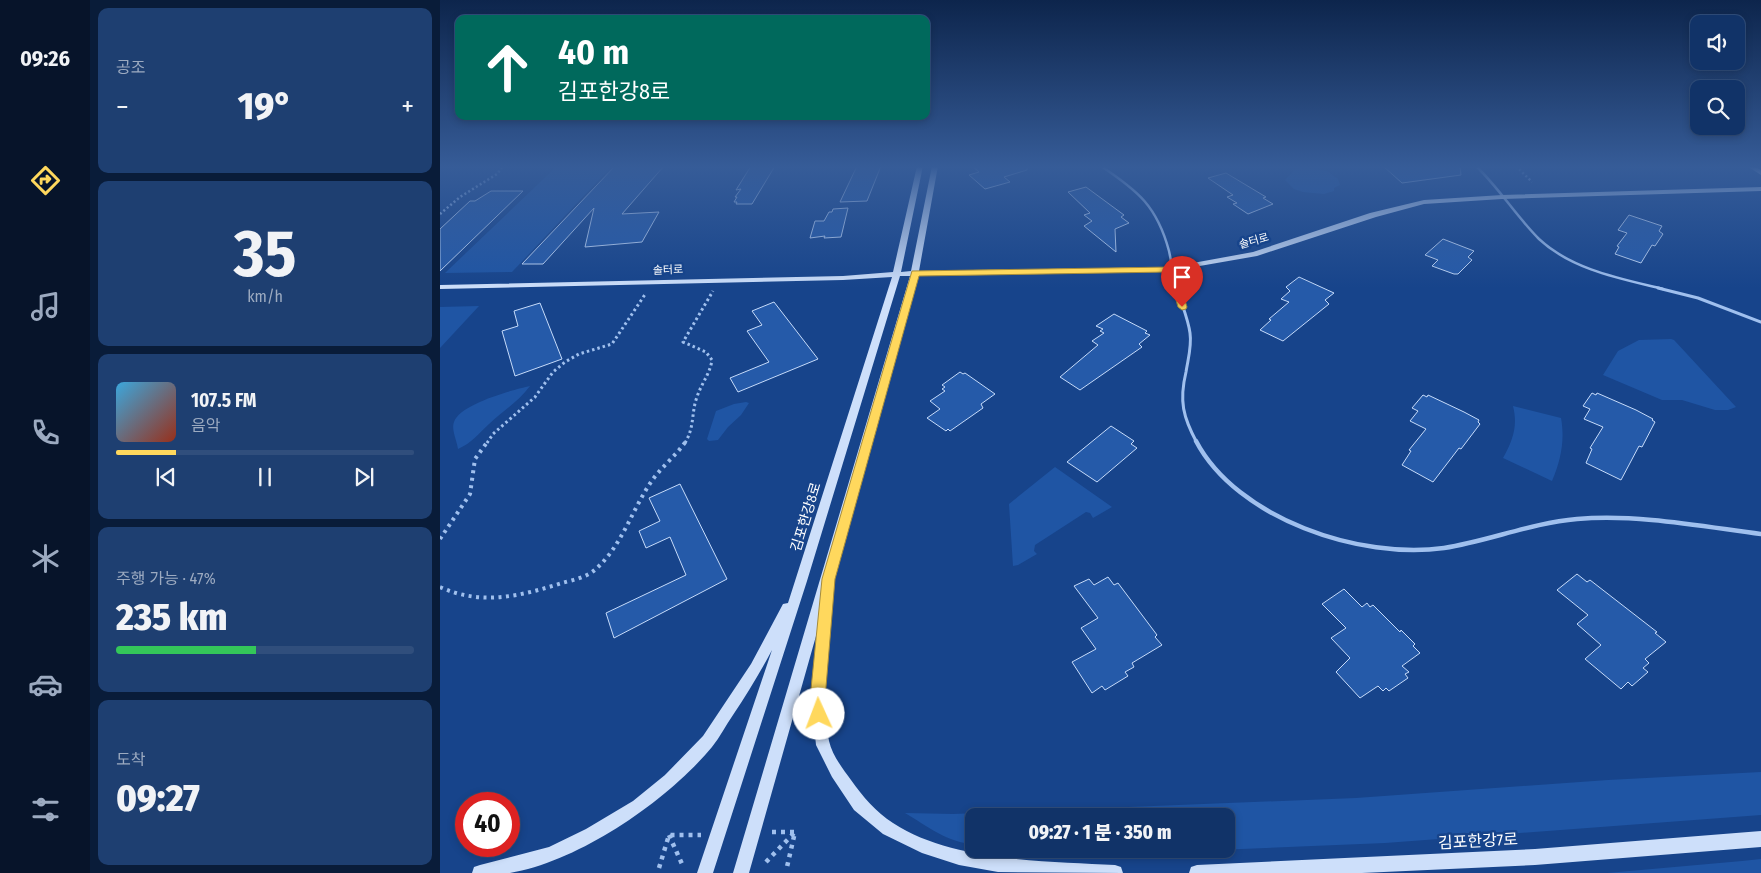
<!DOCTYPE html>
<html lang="ko">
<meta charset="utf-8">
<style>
:root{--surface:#113368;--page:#1e3f71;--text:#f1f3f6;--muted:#9caac0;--line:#304e7c;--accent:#ffd85d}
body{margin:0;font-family:"Fira Sans Condensed","Noto Sans KR",sans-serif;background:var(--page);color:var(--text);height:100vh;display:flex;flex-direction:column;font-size:19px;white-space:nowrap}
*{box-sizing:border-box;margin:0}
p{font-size:16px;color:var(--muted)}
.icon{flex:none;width:28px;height:28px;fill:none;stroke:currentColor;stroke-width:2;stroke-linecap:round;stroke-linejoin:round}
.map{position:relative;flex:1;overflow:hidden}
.side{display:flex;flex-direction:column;gap:8px;padding:8px;background:#091c39;width:350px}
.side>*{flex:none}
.guide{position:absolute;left:15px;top:15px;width:475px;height:105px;border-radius:10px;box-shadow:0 2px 8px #0003,0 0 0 1px var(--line);background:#00695c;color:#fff;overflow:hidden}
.buttons{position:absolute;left:1250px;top:15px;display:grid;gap:10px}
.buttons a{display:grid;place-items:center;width:55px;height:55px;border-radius:10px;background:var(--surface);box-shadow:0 2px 8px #0003,0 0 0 1px var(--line);font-size:25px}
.speed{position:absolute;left:15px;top:792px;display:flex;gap:10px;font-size:25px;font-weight:700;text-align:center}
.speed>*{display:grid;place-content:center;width:65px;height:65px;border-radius:50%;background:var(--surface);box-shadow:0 2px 8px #0003,0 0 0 1px var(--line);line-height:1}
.speed .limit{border:8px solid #d22;background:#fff;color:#111}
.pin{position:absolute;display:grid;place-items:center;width:42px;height:42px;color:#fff;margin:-51px -21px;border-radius:50% 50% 50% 0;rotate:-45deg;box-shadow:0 0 5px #0007}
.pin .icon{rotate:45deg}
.me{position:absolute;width:55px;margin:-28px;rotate:358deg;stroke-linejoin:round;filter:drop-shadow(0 0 4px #0008)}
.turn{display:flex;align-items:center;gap:18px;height:105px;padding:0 20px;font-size:22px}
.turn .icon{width:65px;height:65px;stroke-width:2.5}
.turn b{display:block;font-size:35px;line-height:42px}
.big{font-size:38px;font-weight:800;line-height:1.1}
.side .tile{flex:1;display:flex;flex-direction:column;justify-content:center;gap:8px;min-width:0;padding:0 18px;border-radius:10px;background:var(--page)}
.side .dial{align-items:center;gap:0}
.dial b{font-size:65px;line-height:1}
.song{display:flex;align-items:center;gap:15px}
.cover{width:60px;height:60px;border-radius:8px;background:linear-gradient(135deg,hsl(200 70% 55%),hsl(10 70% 35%))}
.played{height:5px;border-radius:2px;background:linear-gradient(90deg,var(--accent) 20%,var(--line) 20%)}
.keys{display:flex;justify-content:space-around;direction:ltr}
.heat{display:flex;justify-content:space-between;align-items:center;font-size:28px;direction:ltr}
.charge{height:8px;border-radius:4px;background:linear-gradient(90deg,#34c759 47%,var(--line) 0)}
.trip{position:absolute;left:525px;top:808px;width:270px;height:50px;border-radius:10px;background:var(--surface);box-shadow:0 2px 8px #0003,0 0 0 1px var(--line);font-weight:800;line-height:50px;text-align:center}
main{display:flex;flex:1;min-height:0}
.menu{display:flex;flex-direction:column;width:90px;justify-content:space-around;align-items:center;background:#07142a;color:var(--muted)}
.menu .icon{width:35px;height:35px}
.menu .selected{color:var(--accent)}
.menu b{font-size:22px;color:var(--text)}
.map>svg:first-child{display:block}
.green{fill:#1f55a4}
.building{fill:#255aa9;stroke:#c6dbfa}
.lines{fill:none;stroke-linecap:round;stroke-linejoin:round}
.path-far3{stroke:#a0c0ee;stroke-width:2.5;stroke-dasharray:2 2.5;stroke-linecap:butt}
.path-far2{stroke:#a0c0ee;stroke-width:3;stroke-dasharray:2.5 3;stroke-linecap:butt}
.path-far1{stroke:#a0c0ee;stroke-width:4;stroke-dasharray:3 4.5;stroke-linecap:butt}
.path{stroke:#a0c0ee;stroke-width:4.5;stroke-dasharray:4 5;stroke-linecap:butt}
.lane-far2{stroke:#a0c0ee;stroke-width:2.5}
.lane-far1{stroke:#a0c0ee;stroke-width:3}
.lane{stroke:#a0c0ee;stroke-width:4.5}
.secondary{fill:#cddffa;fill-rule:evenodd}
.route{fill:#ffd85d;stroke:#a68c3c}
.labels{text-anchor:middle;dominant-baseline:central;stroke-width:5;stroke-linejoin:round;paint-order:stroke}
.far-street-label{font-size:11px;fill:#fff;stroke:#17448b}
.street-label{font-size:14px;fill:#fff;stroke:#17448b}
.near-street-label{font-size:16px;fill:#fff;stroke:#17448b}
</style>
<main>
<nav class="menu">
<b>09:26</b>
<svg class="icon selected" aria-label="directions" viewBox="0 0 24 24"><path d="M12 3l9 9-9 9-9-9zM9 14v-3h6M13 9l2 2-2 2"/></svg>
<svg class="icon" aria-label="music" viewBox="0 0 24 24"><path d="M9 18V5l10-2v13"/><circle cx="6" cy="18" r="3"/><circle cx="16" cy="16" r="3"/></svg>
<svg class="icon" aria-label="phone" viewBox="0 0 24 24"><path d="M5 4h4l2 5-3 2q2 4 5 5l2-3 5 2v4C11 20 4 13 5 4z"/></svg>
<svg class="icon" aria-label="climate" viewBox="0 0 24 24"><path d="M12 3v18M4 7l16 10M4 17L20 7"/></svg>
<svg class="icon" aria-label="car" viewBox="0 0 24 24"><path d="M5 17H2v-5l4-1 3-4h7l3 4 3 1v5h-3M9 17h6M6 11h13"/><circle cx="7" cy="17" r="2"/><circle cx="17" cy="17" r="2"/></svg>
<svg class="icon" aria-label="filters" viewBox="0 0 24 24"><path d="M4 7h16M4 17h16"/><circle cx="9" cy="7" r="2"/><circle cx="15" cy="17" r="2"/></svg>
</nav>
<section class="side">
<div class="tile"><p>공조</p>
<div class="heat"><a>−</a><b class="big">19°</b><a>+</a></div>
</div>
<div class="tile dial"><b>35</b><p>km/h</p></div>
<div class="tile">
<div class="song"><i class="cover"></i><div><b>107.5 FM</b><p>음악</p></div></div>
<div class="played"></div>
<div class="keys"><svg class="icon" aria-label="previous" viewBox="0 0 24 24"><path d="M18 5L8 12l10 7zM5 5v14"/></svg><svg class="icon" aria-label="pause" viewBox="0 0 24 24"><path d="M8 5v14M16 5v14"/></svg><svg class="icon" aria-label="next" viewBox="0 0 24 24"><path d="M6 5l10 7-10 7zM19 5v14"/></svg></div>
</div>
<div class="tile"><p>주행 가능 · 47%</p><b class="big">235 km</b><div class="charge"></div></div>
<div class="tile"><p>도착</p><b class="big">09:27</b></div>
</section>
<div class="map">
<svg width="1321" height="873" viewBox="0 0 1321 873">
<rect width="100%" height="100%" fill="#17448b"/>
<g class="green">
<path d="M117,166H172L72,272L5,273Z"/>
<path d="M863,168L887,171L898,179L900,185L894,188V191L884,194L863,192L854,189L845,180L855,169Z"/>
<path d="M39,306L0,348V307Z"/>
<path d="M1231,339L1234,340L1296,407L1288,410H1275L1242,400H1222L1163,375L1178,351L1199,340Z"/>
<path d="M90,386C78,402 63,411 49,424C38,434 32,443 18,449C17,441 11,429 14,422C20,404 72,390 90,386Z"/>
<path d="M306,402L309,403L301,415L288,427L278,440L269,441L267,439L276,411L294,404Z"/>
<path d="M1073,406L1121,418C1125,440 1121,460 1112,481L1063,458C1073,440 1078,426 1073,406Z"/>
<path d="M615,467L672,507L653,518L650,513L646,512L595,545L594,551L597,554L578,565L573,566L569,504Z"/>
<path d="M1321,772V815L945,843L728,852L714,849H786V816H534V844C508,843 487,826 465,813L513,814L916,798L1168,780Z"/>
<path d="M1321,859V873H1167L1302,861Z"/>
</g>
<g class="building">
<path d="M175,166H224L182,214L219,212L202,242L145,247L154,208L103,264H82Z"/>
<path d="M311,166H335L312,204H296L297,202H294L297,197H295L301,189L296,190Z"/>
<path d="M417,166H441L427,201L400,202Z"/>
<path d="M532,166H587V170L564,177L570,182L545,189L529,175L539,172Z"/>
<path d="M943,166H1020L1021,175L962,183Z"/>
<path d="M786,173L826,197L823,198L833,204L808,214L793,204L797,203L787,197L793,195L768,178Z"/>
<path d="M646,187L684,215L681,217L689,223L675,229L676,252L644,226L652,221L644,215L650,213L628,192Z"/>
<path d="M51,191H83L0,271V229L30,201H35Z"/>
<path d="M408,208L401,237L384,238L385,236L370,238L375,221H384L389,212H392L393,209Z"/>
<path d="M1189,215L1222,226L1219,231L1223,234L1215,246L1212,245L1201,263L1175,254L1179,247L1177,246L1187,233L1178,230Z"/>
<path d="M1003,239L1034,251L1028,257L1032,260L1018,274H1014L992,266L998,260L985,255Z"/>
<path d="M859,277L894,293L885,300L889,304L843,341L820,330L831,320L829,319L849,302L841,299L850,291L846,287Z"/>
<path d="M334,302L378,359L298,392L290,378L329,362L307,331L322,325L312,311Z"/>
<path d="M100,303L122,359L75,376L62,331L78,326L74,311Z"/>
<path d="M674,314L707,331L705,333L710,335L699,344L702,347L640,390L620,377L658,345L652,341L664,333L660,331L663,329L656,326Z"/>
<path d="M520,372L523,374L525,373L555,394L541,404L543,408L510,431L508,429L506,431L487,418L500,409L490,401L505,391L502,389L505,387L502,385Z"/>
<path d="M1152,393L1156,395L1157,393L1196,410L1213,419L1212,420L1215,422L1202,447L1199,446L1181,480L1146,463L1152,449L1150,448L1163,427L1144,419L1150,409L1143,406Z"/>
<path d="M983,395L987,397L988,395L1024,412L1039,420L1038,422L1040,424L1021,449L1019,448L993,482L962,465L971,451L969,450L986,429L970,421L978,411L972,408Z"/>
<path d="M671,426L694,441L691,444L697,448L657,482L627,462Z"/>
<path d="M240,484L287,579L174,638L166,613L246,575L230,537L206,548L199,531L220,521L209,498Z"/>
<path d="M1137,574L1147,582L1150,580L1217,632L1215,633L1226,642L1205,659L1209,663L1203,668L1208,672L1192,686L1188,682L1181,689L1145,659L1161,645L1137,624L1148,615L1117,590Z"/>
<path d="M668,577L674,585L678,583L717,635L715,637L722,645L692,663L694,667L685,672L688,676L665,690L662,686L652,693L632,662L656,649L641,628L658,618L634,586L649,579L654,585Z"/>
<path d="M904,589L922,607L927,603L930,607L933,605L960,632L961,630L975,644L973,646L980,653L962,666L969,672L965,674L968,678L949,691L946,688L943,691L938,686L920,698L896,672L910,658L891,638L906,628L882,604Z"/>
</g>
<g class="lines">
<g class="path-far3">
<path d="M1076,166L1092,182"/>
<path d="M0,214L20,197L57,174L63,166"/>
</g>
<g class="path-far2">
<path d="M47,443L53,434L95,397L113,372L125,362L139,354L172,344L206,293"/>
<path d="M245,443C255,426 251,413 257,397C261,384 270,374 272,360L266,352L243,342L273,291"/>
</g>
<g class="path-far1">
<path d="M0,539L30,494L35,459L48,441"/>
<path d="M0,587C41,606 81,596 122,583C133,580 148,577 157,568C182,545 192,510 211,482C221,467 236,456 246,441"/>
</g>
<g class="path">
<path d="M332,832H355L347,867"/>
<path d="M229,835L242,864"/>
<path d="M326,862L355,832"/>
<path d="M219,868L229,835H261"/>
</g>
<g class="lane-far2">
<path d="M661,166C698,191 717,206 729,251C732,264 733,277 737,289"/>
<path d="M1036,166C1059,188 1076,216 1099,239C1132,270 1182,279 1223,289"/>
</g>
<g class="lane-far1">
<path d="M737,288C741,303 748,318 750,333C752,346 748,359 746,372C739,401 743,417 757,443"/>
<path d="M1218,288L1258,298L1321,322"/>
</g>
<path class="lane" d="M756,441C797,519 921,560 1004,548C1049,541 1091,523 1137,519C1198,514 1260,526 1321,534"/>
<g class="secondary">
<path d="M477,166H483L461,272L471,271L492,166H498L479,271L731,267L813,252L930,213L984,200L1062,195L1321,187V191L1062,199L984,204L936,217L817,256L731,271L478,275L388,596L390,597L392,601C388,647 380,695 389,741C392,755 403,769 411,780C423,797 436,812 453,823C512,862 607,861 675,865L681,867L683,873L558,872L519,865L482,853L443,834L414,810L392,777L376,745L372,706L376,636L309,873H293L470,276H460L367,581L273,873H257L332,650C320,673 307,694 293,715C286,725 280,737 272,747C227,801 140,861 70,873C58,873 44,873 32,873L34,867L40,865L109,847L146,829L193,801L225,775L263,736L311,664L343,604L348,603L452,277L403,280L0,289V285L403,276L453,272Z"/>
<path d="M1307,166H1314L1321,170V175Z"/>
<path d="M1321,831V847L1095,865L922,873H749L751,867L757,865L1095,849Z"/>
</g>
</g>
<linearGradient id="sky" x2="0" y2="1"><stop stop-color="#0d254c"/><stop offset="0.58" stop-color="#365c98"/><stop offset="1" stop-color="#365c98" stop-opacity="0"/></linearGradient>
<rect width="1321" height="288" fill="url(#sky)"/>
<path class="route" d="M731,267L736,269L747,307L746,309L742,310L738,307L728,272L479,276L395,579L385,699L387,714L385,719L379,721L374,719L370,699L382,579L472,271Z"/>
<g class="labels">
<g class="far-street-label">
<text transform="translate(814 241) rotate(-16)">솔터로</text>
<text transform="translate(228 270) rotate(-2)">솔터로</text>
</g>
<g class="street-label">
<text transform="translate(366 517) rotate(-73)">김포한강8로</text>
</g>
<g class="near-street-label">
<text transform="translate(1038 841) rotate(-3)">김포한강7로</text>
</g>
</g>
</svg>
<div class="buttons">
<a><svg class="icon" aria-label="sound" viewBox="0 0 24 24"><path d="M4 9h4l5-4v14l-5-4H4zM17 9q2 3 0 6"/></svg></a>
<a><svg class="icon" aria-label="search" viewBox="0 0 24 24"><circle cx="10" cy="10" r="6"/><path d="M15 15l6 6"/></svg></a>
</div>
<div class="speed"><div class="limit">40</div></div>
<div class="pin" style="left:742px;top:307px;background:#d93025"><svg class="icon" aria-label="arrive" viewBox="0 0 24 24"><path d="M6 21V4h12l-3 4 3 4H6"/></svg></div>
<svg class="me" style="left:379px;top:714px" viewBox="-20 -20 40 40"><circle r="19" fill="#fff"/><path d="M0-13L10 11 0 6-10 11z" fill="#ffd85d"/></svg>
<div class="trip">09:27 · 1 분 · 350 m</div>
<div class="guide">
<div class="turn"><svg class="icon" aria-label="ahead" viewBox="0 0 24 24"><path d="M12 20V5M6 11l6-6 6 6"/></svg><div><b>40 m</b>김포한강8로</div></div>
</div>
</div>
</main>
